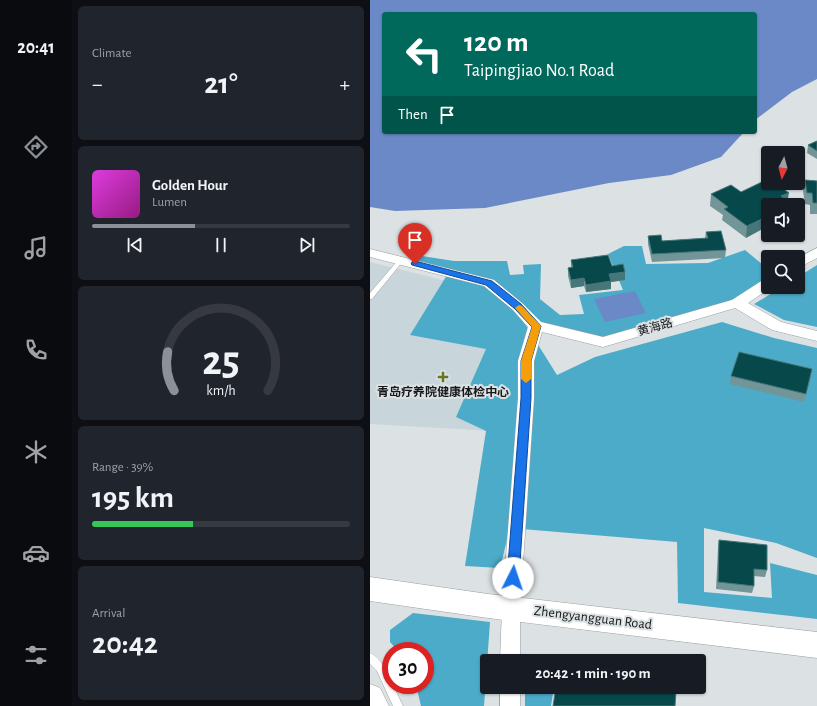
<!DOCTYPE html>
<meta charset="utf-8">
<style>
:root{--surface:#171b24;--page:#20242c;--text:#f1f3f6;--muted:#9ea1a6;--line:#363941;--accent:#8c9099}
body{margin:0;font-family:"Alegreya Sans","Noto Sans SC",sans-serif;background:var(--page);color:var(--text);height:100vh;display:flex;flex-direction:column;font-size:15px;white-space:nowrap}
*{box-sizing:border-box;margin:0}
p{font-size:13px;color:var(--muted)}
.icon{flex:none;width:22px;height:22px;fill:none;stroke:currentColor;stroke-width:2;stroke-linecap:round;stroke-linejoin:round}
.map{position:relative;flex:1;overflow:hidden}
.panel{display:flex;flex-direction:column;gap:6px;padding:6px;background:#0d0f14;width:298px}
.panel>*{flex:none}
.top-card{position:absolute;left:12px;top:12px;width:375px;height:122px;border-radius:4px;box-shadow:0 1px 3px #0004;background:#00695c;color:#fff;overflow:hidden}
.needle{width:26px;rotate:186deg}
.fabs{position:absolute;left:391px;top:146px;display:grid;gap:8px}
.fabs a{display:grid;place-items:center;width:44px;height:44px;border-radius:4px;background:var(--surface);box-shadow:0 1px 3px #0004;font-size:20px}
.speed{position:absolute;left:12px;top:642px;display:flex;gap:8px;font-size:20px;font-weight:700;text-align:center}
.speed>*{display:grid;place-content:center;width:52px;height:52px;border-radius:50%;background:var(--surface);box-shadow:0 1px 3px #0004;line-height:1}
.speed .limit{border:6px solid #d22;background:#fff;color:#111}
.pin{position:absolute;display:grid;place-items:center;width:34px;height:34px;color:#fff;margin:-41px -17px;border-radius:50% 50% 50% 0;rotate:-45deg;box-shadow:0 0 4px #0007}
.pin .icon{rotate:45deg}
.me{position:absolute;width:44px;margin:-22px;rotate:4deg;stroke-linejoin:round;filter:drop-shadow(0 0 3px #0008)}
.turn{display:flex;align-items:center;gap:14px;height:84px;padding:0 16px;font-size:18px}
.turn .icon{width:52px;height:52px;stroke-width:2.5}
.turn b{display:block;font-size:28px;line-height:34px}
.then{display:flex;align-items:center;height:38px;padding:0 16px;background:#0003;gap:8px;font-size:15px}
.big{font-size:30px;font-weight:700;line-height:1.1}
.panel .widget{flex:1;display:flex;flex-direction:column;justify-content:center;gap:6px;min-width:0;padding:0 14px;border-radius:6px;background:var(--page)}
.panel .dial{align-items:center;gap:0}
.dial svg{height:104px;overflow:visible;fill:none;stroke:var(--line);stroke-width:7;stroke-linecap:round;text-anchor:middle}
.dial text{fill:var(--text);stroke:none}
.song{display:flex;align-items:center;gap:12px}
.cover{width:48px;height:48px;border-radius:6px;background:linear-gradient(135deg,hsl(300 70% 55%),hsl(310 70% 35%))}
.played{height:4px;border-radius:2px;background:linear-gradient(90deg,var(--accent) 40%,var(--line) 40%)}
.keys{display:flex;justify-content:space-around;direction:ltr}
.heat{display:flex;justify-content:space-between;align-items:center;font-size:22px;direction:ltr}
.charge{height:6px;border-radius:3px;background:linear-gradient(90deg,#34c759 39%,var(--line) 0)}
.trip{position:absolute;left:110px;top:654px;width:226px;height:40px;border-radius:4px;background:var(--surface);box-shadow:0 1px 3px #0004;font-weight:700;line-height:40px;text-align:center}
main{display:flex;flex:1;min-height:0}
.menu{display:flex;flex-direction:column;width:72px;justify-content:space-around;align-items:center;background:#090b0e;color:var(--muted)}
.menu .icon{width:28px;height:28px}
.menu .active{color:var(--accent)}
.menu b{font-size:18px;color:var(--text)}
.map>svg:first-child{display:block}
.built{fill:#c8d6dc}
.forest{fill:#4cabc9}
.water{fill:#6a89c6}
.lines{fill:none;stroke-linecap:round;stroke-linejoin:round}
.lane-casing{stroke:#9a9fa1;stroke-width:1}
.street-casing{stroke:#9a9fa1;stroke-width:1}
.primary-casing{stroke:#9a9fa1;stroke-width:1}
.lane{fill:#fff;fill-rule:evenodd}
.street{fill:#fff;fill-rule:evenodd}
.primary{fill:#fff;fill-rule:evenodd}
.wall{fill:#729598}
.shaded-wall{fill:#477679}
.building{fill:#07484b;stroke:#477679}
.route{fill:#1a73e8;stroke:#114b97}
.slow{fill:#f59e0b}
.poi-dot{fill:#697724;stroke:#dce2e4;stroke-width:1.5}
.labels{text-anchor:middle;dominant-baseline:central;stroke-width:4;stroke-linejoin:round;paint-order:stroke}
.street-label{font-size:12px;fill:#161819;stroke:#dce2e4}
.poi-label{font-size:12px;font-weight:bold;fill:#161819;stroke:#dce2e4}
.near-street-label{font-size:14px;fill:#161819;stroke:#dce2e4}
</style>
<main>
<nav class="menu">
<b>20:41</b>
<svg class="icon active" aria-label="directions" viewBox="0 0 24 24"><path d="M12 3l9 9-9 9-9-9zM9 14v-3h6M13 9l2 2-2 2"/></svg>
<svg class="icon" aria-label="music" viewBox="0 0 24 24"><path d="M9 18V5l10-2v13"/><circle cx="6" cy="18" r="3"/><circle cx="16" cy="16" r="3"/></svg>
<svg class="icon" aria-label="phone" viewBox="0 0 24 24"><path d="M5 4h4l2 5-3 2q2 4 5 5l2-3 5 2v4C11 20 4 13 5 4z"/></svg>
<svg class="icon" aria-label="climate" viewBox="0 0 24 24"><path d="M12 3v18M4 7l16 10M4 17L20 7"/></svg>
<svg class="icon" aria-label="car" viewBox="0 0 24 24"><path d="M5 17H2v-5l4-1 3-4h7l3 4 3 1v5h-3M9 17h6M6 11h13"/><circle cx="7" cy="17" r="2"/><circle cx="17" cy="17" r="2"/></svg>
<svg class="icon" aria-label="filters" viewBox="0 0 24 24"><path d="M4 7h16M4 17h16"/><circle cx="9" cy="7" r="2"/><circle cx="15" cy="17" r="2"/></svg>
</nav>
<section class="panel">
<div class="widget"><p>Climate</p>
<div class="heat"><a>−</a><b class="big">21°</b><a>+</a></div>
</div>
<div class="widget">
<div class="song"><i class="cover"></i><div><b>Golden Hour</b><p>Lumen</p></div></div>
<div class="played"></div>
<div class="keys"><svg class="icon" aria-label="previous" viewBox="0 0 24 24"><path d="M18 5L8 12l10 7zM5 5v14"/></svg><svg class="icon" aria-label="pause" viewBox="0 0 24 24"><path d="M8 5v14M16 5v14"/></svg><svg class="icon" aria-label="next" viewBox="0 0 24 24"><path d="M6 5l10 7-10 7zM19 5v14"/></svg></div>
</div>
<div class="widget dial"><svg viewBox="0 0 100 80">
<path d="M14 69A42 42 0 1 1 86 69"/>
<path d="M14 69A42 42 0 0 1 9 39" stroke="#8c9099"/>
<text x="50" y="56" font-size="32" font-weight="700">25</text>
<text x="50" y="72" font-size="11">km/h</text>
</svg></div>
<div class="widget"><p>Range · 39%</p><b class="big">195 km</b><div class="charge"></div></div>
<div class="widget"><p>Arrival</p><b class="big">20:42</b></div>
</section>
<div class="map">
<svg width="447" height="706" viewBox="0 0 447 706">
<rect width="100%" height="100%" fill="#dce2e4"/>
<path class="built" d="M0,262L109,289L141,432L0,424Z"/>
<g class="forest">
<path d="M254,246H272L276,264L338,263L375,250L398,269V280L365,301L234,339L169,324L124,283L48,261L52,256L84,261H137L140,275L154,274L153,265L171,264L170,299L190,315L214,314L209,295L253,290L238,254Z"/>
<path d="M447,265V327L414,320L384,304L412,287H428V277Z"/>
<path d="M77,275L117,287L145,308L187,375L225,357L352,322L404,338L447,348V558L406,543L334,528V592L402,598L400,563L447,575V619L308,603L307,542L140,528L130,568L95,566L116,431L86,417L116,349L40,335Z"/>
<path d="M43,613L120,622L114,706H51L46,685H55V651H28L20,642V630Z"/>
<path d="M155,687H184L181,706H155Z"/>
</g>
<g class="water">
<path d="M0,0H447V79L422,92L385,120V14H14V132H374L351,157L301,175L239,183L115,208L25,211L0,207Z"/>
<path d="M265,291L276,313L235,322L224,299Z"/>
</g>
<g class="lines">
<g class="lane-casing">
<g id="lane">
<path d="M31,258L34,260L33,261L2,299H0V293L29,259Z"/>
<path d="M0,653C9,656 21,675 21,685H23L33,706H23L7,671L0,664Z"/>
</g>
</g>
<g class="street-casing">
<g id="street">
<path d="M447,248V258L428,268V258Z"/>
<path d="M0,249L124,280L153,304L171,322L233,337L362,300L393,280L398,278V287H402L378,303L411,322L447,331V341L402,330L365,308L233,347L172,332L164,361V398L150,609V661H130L132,609L148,398V361L158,327L143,310L114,286L0,257Z"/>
<rect x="130" y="687" width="20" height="19"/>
</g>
</g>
<g class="primary-casing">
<g id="primary">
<path d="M0,577L118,594L447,632V658L118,618L0,601Z"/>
<path d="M0,684L10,688L19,706H0Z"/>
</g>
</g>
<use href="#lane" class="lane"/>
<use href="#street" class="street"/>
<use href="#primary" class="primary"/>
</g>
<g class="wall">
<path d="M447,141V159L437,153L438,145Z"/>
<path d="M435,180L447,181V214H440V205L435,204L433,191Z"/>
<path d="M371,192L422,204V205H398L376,238L352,220L353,215L340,206L341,194Z"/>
<path d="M336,232L356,250L355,258L282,262L278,244V236L292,241L335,238Z"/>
<path d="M201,260L242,266L255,280L241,282V289L216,292L214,286L201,288L198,276V268L201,267Z"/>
<path d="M442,369L434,402L360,384L361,376Z"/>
<path d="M349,540L397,570L395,577L384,576V586L382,593L346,589L348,548Z"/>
</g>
<g class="shaded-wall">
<path d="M419,193L417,204L411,196Z"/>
<path d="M398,216V226L376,238L377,226Z"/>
<path d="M255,272V280L241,282V289L216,292V285L239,274Z"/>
<path d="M214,278V286L201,288V280Z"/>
</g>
<g class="building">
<path d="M447,141V151L438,145Z"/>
<path d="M398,179V183H405L419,193L411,196L422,204L420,205H398V216L377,226L354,209L358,207L341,194L361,185L371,192Z"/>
<path d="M435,180L447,181V203H443L442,193H437Z"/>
<path d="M351,231L356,250L282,254L278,236L291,235L292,241L338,238L336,232Z"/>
<path d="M238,255L242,266L253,264L255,272L239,274L241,281L216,285L214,278L201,280L198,268L203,267L201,260Z"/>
<path d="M369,352L442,369L436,394L361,376Z"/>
<path d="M349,540L397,545V570L384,569V586L348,582Z"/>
<path d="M186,687H275L306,691L305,706H183Z"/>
</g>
<path class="route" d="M45,261L122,281L151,304L171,326L161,361V398L149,578L147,582L143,583L139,582L137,578L151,398V361L162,327L145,309L116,285L42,265L41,264L42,262Z"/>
<path class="slow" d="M149,305L152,306L171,326L161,361V379L156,383L151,379V361L162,327L145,308Z"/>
<path class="poi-dot" d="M71 371h4v4h4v4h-4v4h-4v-4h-4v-4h4z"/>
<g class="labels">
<g class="street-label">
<text transform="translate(285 327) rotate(-16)">黄海路</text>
</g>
<g class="poi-label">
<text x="73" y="392">青岛疗养院健康体检中心</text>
</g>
<g class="near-street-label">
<text transform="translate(223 618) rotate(7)">Zhengyangguan Road</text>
</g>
</g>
</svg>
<div class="fabs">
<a><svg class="needle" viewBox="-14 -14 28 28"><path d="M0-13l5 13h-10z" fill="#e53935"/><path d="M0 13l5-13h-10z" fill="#9ea1a6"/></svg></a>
<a><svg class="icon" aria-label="sound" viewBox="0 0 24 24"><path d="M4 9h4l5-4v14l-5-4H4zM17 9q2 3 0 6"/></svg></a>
<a><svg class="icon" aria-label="search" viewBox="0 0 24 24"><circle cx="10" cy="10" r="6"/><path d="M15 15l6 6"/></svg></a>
</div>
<div class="speed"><div class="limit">30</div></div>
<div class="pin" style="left:45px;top:264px;background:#d93025"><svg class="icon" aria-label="arrive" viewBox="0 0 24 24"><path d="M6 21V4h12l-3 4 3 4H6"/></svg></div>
<svg class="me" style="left:143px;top:578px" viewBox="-20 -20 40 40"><circle r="19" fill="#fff"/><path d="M0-13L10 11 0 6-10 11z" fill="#1a73e8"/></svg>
<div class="trip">20:42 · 1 min · 190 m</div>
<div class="top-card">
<div class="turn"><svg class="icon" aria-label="left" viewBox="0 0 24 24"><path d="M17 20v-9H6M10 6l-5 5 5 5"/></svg><div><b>120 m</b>Taipingjiao No.1 Road</div></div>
<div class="then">Then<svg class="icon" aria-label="arrive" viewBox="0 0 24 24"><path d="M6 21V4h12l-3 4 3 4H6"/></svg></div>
</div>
</div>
</main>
